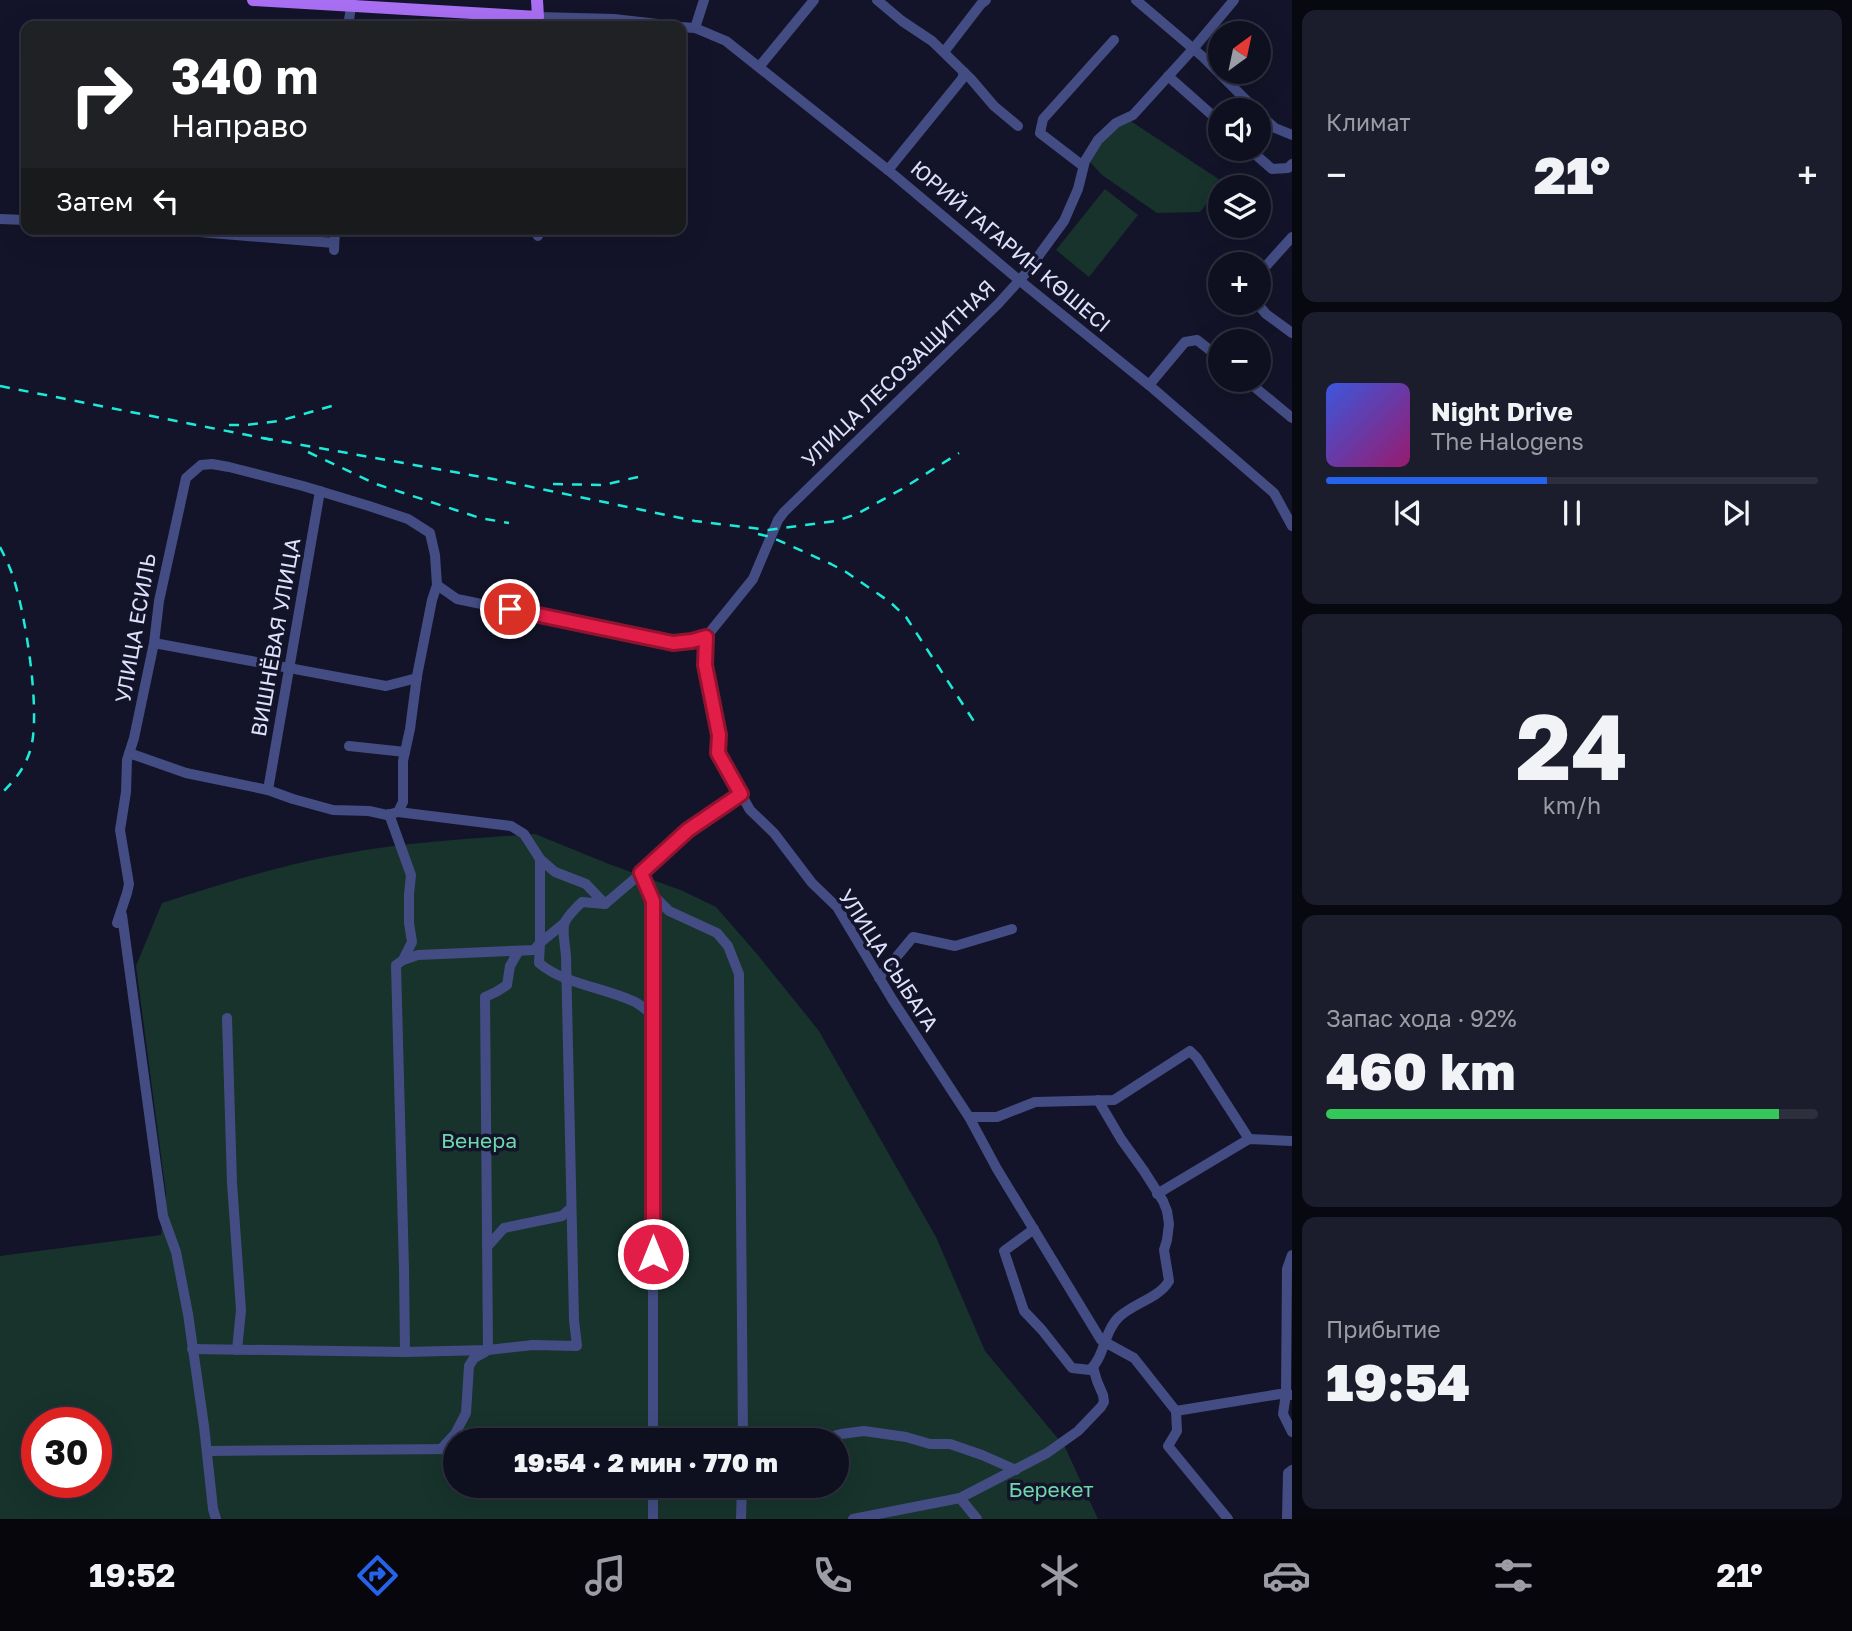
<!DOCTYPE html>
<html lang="ru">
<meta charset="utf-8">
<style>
:root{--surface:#0e0f1f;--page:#1c1d2c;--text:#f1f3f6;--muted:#9b9ca4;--line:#2e2f3d;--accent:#2563eb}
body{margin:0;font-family:"Golos Text",sans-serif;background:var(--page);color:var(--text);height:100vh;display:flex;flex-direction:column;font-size:26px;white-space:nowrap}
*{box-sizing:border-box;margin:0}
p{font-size:23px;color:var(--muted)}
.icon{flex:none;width:38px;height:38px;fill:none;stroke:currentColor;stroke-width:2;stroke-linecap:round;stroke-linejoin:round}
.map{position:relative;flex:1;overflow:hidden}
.panel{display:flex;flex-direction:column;gap:10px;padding:10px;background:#080811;width:560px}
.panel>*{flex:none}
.hud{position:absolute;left:21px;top:21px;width:665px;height:214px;border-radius:14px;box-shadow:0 7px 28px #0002,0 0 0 2px var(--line);background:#202124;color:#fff;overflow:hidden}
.needle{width:46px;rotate:33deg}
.fabs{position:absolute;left:1208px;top:21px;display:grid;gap:14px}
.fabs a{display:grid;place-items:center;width:63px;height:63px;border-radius:50%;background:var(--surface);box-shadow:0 7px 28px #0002,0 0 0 2px var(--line);font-size:35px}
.speed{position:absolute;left:21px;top:1407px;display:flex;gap:14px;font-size:35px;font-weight:700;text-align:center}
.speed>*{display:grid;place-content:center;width:91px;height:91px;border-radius:50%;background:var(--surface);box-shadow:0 7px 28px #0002,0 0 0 2px var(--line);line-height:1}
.speed .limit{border:10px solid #d22;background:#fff;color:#111}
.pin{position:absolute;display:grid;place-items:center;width:60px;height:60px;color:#fff;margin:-30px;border:4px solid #fff;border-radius:50%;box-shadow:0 2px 7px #0007}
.me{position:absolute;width:77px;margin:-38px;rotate:0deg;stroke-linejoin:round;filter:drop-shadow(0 0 5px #0008)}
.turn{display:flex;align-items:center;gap:24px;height:147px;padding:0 35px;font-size:32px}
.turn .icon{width:91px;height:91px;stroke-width:2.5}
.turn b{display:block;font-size:49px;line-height:60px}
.then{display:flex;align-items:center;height:66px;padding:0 35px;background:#0003;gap:14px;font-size:26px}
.big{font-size:52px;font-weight:800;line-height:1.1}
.panel .widget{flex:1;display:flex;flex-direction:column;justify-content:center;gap:10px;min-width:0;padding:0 24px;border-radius:14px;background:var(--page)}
.panel .dial{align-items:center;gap:0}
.dial b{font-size:91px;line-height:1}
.song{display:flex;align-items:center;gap:21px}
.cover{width:84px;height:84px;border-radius:10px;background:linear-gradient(135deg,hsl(230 70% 55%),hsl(320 70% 35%))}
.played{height:7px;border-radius:4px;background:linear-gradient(90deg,var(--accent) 45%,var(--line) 45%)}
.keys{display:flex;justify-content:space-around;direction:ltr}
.heat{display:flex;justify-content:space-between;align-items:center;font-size:38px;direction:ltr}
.charge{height:10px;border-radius:5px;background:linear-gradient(90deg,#34c759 92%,var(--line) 0)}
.trip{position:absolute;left:443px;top:1428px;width:406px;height:70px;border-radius:35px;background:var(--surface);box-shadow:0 7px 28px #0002,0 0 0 2px var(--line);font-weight:800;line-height:70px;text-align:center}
.tabs{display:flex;height:112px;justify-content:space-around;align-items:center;background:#06060c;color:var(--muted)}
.tabs .icon{width:49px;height:49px}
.tabs .on{color:var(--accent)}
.tabs b{font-size:32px;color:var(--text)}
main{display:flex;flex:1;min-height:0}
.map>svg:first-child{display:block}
.green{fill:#17332c;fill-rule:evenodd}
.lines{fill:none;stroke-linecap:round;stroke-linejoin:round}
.minor{stroke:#434d84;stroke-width:10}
.major{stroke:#a86ff2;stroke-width:12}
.rail{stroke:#1bebd8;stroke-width:2.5;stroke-dasharray:10 9;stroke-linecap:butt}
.route-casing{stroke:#92132f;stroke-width:18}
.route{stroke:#e11d48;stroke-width:12}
.labels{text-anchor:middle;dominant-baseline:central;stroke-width:7;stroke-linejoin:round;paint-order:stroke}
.street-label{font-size:21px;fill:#dee1fc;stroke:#131429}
.park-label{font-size:21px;fill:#6fd7a9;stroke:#131429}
</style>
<main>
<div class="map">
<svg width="1292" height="1519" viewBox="0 0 1292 1519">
<rect width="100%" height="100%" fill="#131429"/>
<g class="green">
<path d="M1129,120L1223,182L1200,212L1157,213L1102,175L1090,162C1100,141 1109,132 1129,120Z"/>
<path d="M1105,189L1138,215L1089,277L1056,250Z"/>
<path d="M535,834L609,864L683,891L716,907L757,954L819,1031L936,1237L985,1351L1065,1447L1098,1519H0V1256L161,1235L166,1194L136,966L162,903C221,884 281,865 343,854C406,842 471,839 535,834ZM37,1423H96V1482H37ZM455,1440H836V1486H455Z"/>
</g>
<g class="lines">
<g class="minor">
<path d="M877,0L902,21L932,41L971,79L994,106L1018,126"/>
<path d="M1136,0L1203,57L1256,110"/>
<path d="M538,17L614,19L675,26"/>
<path d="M348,26L352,1"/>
<path d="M681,27L695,28L726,41L888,170L1019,280L1149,385L1274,493L1292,526"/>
<path d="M695,28L704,0"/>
<path d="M944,52L981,4L986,0"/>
<path d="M759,67L814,0"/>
<path d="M1168,76L1220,122"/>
<path d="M1258,113L1275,128L1292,135"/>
<path d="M1249,149L1272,169L1288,168L1292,164"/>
<path d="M1083,166L1040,133L1043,119L1114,40"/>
<path d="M888,170L962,79L964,72"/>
<path d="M0,219L26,220"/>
<path d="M163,229L334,243"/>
<path d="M534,229L538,236"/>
<path d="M334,250L335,229"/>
<path d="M1258,275L1292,237"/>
<path d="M1257,303L1266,314L1292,333"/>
<path d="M1246,380L1292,418"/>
<path d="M1149,385L1185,342L1197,340L1220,358"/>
<path d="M437,585L457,599L673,643L706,637L753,579L778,520L784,512L998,304L1026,273L1064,221L1078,189L1085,161L1098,140L1116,123L1133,115L1193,49L1234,0"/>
<path d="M706,637L705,665L719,735L718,753L750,810L774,833L812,883L837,907L892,999L969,1117L997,1169L1101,1340L1134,1358L1176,1411L1177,1431L1168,1446L1228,1519"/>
<path d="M154,643L386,686L417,678"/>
<path d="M349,746L405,752"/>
<path d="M268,790L320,491"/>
<path d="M398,812L511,826L524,834L540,859L555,872L586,884L605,904"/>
<path d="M389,814L411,875L409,894V923L412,942L403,960L396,965L404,1269L405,1352"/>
<path d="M641,873L653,901V1440"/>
<path d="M648,890L669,911L717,933L728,946L739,974L743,1440"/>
<path d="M122,915L163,1216L176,1252L188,1314L204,1426L213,1509L216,1519"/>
<path d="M117,923L127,893L129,884L120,830L126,792L127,760L134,738L154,643L159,601L186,478L201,465L212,464L229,467L303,486L369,506L408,519L430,533L435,555L437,585L432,600L417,676L410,729L403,761V802L398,812L387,815L369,811L333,810L293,799L268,790L186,773L129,753"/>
<path d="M563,924L540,943L539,963C565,985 604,987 635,1002C641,1005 647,1011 653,1015"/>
<path d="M403,960L418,955L534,950L540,943V859"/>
<path d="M879,978L913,937L955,946L1012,929"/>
<path d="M227,1018L232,1183L241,1310L237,1350"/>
<path d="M969,1117H997L1035,1102L1114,1100L1190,1051L1197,1058L1249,1139"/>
<path d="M1157,1194L1249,1139L1292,1141"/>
<path d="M1034,1229L1004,1251L1024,1311L1042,1330L1072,1368L1090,1370C1105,1356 1104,1331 1119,1317C1134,1303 1159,1298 1169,1281L1164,1250L1167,1240L1169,1224L1167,1211L1163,1201L1144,1171L1121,1139L1098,1100"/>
<path d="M487,1247L504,1228L562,1216L571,1208"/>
<path d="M1292,1255L1287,1269L1286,1394L1283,1414L1292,1432"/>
<path d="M192,1349L405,1352L488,1350L533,1345L577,1346L574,1320L566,956C563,924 558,925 582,902L605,904L652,864L688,829L741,794"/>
<path d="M488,1350L485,997L496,992L507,985L510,966L518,952"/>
<path d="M1176,1411L1280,1394L1291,1395"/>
<path d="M793,1440L821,1439L841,1434L864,1431L906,1437L930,1444H950L982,1455L1016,1470"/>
<path d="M442,1448L455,1434L466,1413L469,1366L474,1358L485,1352"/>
<path d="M207,1451L455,1449"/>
<path d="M960,1498L977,1519"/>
<path d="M653,1519V1486"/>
<path d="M741,1519L742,1486"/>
<path d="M853,1519L960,1498L1047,1453L1078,1431L1101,1407L1104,1402L1103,1395L1097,1381L1093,1367"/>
<path d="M1287,1519L1288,1473L1292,1470"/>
</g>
<path class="major" d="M253,0L538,17L537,0"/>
<g class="rail">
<path d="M0,386L272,440"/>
<path d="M229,425H245L279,421L339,404"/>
<path d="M263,438L493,479L695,521L768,530L836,521L857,514L902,489L959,453"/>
<path d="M308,452L376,484L480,518L509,523"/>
<path d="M553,484L603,485L642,476"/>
<path d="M758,534L771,537L831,564L846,572L890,602L906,617L975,723"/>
<path d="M0,547C4,555 8,563 11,571C25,607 42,716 30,751C24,770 13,782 0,795"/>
</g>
</g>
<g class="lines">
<g class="route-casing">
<path id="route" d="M510,609L673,643L692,641L706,637L705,665L719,735L718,753L741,794L688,830L641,873L653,901V1254"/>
</g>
<use href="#route" class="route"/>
</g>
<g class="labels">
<g class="street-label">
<text transform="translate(1011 246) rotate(40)">ЮРИЙ ГАГАРИН КӨШЕСІ</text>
<text transform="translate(898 373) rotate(-44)">УЛИЦА ЛЕСОЗАЩИТНАЯ</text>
<text transform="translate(135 628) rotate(-80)">УЛИЦА ЕСИЛЬ</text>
<text transform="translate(275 637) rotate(-80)">ВИШНЁВАЯ УЛИЦА</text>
<text transform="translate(889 960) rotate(57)">УЛИЦА СЫБАГА</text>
</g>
<g class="park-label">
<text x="479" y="1140">Венера</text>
<text x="1051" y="1489">Берекет</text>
</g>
</g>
</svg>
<div class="fabs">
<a><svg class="needle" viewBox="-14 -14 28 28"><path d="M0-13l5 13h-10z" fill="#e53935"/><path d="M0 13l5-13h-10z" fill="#9b9ca4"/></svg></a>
<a><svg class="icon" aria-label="sound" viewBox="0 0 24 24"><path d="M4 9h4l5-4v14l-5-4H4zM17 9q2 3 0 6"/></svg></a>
<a><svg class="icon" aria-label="layers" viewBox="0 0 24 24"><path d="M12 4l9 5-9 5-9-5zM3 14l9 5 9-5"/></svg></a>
<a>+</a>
<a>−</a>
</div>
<div class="speed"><div class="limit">30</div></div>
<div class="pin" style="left:510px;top:609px;background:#d93025"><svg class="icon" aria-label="arrive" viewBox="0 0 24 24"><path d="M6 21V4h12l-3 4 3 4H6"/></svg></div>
<svg class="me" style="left:653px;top:1254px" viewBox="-20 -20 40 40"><circle r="17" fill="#e11d48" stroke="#fff" stroke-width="3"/><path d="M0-11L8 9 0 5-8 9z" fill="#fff"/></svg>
<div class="trip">19:54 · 2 мин · 770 m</div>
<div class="hud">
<div class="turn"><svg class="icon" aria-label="right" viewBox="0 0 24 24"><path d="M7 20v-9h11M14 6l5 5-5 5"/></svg><div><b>340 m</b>Направо</div></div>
<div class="then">Затем<svg class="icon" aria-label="left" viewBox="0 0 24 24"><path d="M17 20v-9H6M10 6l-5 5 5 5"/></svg></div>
</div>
</div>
<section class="panel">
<div class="widget"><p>Климат</p>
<div class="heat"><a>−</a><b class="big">21°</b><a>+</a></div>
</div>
<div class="widget">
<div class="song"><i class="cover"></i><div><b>Night Drive</b><p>The Halogens</p></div></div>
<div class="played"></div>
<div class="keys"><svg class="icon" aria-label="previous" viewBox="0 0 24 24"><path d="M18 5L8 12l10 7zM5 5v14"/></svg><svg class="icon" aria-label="pause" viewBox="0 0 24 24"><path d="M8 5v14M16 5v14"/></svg><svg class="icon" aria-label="next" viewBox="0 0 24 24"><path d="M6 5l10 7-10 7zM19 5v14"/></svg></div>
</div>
<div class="widget dial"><b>24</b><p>km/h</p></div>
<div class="widget"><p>Запас хода · 92%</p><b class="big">460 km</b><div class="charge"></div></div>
<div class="widget"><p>Прибытие</p><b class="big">19:54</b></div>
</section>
</main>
<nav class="tabs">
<b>19:52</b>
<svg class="icon on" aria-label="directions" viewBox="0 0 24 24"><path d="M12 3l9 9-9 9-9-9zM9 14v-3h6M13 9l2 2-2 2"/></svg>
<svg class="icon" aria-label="music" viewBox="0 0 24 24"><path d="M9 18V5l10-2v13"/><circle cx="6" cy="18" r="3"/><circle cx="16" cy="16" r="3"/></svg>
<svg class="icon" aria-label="phone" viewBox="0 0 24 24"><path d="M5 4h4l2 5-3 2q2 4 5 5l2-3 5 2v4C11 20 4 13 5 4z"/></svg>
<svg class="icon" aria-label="climate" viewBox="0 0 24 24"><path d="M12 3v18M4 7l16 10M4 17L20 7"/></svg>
<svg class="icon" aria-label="car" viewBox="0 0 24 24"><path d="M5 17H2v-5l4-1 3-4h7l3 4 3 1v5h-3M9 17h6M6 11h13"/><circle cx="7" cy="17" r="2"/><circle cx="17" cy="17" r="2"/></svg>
<svg class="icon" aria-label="filters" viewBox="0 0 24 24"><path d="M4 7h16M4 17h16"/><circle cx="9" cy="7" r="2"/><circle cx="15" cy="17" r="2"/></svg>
<b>21°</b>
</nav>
